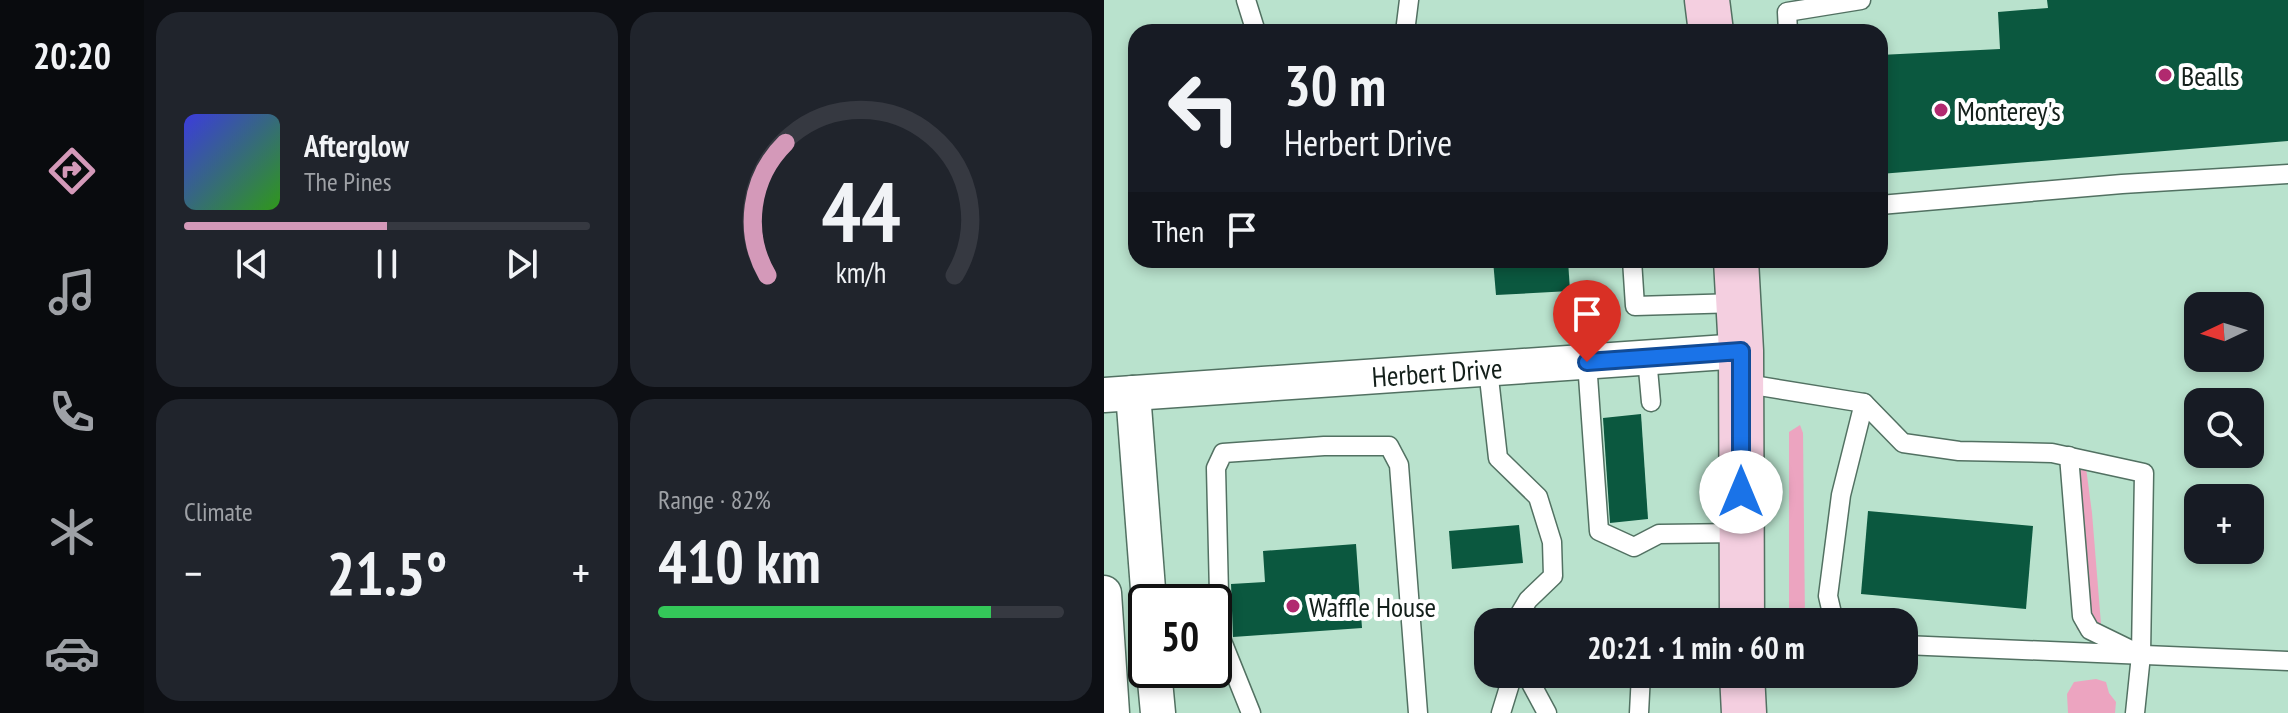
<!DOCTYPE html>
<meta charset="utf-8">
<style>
:root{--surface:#171b24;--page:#20242c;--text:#f1f3f6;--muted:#9ea1a6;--line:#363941;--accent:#d499b9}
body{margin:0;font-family:"PT Sans Narrow",sans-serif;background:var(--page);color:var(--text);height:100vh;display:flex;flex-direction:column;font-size:30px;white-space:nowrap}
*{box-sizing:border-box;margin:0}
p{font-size:26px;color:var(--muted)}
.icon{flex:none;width:44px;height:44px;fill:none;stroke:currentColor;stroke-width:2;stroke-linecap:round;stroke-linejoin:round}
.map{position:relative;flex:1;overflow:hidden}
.details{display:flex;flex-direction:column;gap:12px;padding:12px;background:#0d0f14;width:960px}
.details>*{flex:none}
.top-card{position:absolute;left:24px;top:24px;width:760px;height:244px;border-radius:24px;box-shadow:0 4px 12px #0003;background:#171b24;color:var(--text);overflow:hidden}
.needle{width:52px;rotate:266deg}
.fabs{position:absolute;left:1080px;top:292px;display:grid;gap:16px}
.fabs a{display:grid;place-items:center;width:80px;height:80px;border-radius:16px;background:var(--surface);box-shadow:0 4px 12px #0003;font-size:40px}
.speed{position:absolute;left:24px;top:584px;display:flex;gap:16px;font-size:40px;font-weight:700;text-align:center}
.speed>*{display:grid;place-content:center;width:104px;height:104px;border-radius:50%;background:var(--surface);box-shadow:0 4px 12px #0003;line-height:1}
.speed .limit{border:4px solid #111;border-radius:12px;background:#fff;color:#111}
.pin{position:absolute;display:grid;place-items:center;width:68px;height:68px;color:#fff;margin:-82px -34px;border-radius:50% 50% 50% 0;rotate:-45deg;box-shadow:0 0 8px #0007}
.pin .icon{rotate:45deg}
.me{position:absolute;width:88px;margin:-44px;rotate:0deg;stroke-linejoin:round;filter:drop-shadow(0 0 6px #0008)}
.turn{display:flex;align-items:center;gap:28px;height:168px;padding:0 24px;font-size:36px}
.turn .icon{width:104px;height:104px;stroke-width:2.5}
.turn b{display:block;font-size:56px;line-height:68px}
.then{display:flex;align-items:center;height:76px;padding:0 24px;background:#0003;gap:16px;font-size:30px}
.big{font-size:60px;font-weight:700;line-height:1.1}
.details .card{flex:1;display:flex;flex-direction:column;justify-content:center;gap:12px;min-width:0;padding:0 28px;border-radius:24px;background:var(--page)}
.details .dial{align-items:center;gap:0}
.dial svg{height:208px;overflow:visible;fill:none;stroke:var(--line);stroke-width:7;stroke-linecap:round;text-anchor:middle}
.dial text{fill:var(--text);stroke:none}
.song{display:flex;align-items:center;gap:24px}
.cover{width:96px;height:96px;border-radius:12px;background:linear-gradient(135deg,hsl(240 70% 55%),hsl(110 70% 35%))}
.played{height:8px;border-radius:4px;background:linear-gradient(90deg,var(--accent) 50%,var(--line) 50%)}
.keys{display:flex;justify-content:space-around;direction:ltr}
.heat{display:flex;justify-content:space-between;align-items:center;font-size:44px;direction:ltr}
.charge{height:12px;border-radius:6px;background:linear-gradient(90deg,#34c759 82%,var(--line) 0)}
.details .tiles{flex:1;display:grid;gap:12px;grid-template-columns:repeat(2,1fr)}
.trip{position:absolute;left:370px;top:608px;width:444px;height:80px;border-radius:24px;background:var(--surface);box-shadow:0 4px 12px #0003;font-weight:700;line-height:80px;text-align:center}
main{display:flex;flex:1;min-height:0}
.menu{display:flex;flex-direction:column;width:144px;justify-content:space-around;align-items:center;background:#090b0e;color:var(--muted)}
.menu .icon{width:56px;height:56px}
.menu .selected{color:var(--accent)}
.menu b{font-size:36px;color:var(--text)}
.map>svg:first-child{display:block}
.built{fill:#b9e2cd;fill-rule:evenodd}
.green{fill:#eca4c0}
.building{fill:#0b583f}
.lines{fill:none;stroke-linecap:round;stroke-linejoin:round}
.lane-casing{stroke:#527162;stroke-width:21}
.street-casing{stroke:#527162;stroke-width:37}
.secondary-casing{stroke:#527162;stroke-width:47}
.lane{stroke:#fff;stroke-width:18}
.street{stroke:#fff;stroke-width:34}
.secondary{stroke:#f4cfe0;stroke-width:44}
.route-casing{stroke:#114b97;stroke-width:20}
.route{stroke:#1a73e8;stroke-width:14}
.poi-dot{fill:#b12a6f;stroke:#fff;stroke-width:3}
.labels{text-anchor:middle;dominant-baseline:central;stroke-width:8;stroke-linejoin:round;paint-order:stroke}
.poi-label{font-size:28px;fill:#131f1a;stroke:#fff;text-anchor:start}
.street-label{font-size:28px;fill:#131f1a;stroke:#fff}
</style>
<main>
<nav class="menu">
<b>20:20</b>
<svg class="icon selected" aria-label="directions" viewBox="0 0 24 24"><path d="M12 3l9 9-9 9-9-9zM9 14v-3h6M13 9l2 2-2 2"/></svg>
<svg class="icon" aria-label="music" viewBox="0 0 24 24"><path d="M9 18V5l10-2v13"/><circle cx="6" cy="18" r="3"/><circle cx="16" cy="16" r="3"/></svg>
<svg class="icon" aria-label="phone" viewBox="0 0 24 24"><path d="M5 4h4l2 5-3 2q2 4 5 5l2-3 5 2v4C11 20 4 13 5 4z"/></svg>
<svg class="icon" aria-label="climate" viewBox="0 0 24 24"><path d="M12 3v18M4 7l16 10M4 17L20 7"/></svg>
<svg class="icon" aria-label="car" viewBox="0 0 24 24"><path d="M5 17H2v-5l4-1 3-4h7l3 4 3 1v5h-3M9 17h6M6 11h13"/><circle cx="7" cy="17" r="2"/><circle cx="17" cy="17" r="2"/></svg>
</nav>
<section class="details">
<div class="tiles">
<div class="card">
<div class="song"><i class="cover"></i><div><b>Afterglow</b><p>The Pines</p></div></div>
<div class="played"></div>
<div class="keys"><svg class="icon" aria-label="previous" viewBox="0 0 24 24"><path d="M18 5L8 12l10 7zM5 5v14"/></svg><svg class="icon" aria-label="pause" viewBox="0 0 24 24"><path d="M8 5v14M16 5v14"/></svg><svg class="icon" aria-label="next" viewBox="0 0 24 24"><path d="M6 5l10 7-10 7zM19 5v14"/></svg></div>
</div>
<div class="card dial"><svg viewBox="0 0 100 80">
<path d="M14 69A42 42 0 1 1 86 69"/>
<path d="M14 69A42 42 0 0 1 21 18" stroke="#d499b9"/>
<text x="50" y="56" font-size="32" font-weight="700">44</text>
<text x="50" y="72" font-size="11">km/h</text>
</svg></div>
<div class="card"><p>Climate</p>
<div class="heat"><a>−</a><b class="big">21.5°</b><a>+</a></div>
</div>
<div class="card"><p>Range · 82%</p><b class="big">410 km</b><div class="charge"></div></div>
</div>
</section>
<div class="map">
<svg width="1184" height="713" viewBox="0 0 1184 713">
<rect width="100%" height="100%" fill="#c9ebda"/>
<path class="built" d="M0,0H1184V713H0ZM32,32H776V260H32ZM1094,306H1146V358H1094ZM1094,402H1146V454H1094ZM1094,498H1146V550H1094ZM42,602H110V670H42ZM384,622H800V674H384Z"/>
<g class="green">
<path d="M696,425L699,433L701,622H685V432Z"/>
<path d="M981,460L988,513L997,624L973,630L968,599L959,463Z"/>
<path d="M992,679L1002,682L1005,693L1012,702L1011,713H964L963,694L970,682Z"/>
</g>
<g class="building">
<path d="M943,0H1184V141L776,174V55L896,49L894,12L944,8Z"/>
<path d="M389,260H464L466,291L392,295Z"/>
<path d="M537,414L544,519L506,523L499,418Z"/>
<path d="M764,511L929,526L922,609L757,594Z"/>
<path d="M415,525L419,563L348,569L345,531Z"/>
<path d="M252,544L258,628L129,637L127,584L161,582L159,551Z"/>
</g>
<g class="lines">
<g class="lane-casing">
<g id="lane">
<path d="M142,0L152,32"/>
<path d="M301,32L305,0"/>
<path d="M684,32L683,12L757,0"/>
<path d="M776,205L1018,184L1184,174"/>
<path d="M528,260L531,306L634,303"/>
<path d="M543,358L547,402"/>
<path d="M483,362L495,531L530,547L555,534L637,533"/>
<path d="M384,369L394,458L434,497L448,542L449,576L424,600L411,622"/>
<path d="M637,383L760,403L799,443L855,451L948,453L1040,473L1037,655L1031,713"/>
<path d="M965,456L978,616L986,630L1027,650"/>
<path d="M730,622L724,596L737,495L760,403"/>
<path d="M800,645L1184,661"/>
<path d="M422,674L443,713"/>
<path d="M147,713L116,636L112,468L119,453L220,446H285L295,465L314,713"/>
<path d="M397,713L409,674"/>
<path d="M535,713L537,674"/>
</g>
</g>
<g class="street-casing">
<g id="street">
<path d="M29,393L45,602"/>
<path d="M0,395L637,351"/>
<path d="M0,593L8,713"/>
<path d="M50,670L54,713"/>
</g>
</g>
<g class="secondary-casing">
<g id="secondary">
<path d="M603,0L607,32"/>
<path d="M632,260L637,351L638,622"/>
<path d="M638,674L640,713"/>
</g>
</g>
<use href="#lane" class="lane"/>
<use href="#street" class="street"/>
<use href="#secondary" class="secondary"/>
</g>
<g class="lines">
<g class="route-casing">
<path id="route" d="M483,362L637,351V492"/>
</g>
<use href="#route" class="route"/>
</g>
<g class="poi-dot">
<circle cx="1061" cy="75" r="8"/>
<circle cx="837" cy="110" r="8"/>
<circle cx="189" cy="606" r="8"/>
</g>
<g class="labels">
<g class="poi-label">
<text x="1077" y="75">Bealls</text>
<text x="853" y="110">Monterey's</text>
<text x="205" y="606">Waffle House</text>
</g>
<g class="street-label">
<text transform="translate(333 372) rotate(-4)">Herbert Drive</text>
</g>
</g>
</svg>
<div class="fabs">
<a><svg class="needle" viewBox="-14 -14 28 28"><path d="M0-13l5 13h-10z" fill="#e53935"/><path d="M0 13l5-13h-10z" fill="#9ea1a6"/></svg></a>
<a><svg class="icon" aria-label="search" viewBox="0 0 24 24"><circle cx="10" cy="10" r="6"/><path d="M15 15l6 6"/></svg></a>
<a>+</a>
</div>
<div class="speed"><div class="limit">50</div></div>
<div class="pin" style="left:483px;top:362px;background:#d93025"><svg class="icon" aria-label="arrive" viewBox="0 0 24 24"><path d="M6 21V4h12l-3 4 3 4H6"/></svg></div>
<svg class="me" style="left:637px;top:492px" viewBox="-20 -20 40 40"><circle r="19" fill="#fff"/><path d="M0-13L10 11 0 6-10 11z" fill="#1a73e8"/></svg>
<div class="trip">20:21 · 1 min · 60 m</div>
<div class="top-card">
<div class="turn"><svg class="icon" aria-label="left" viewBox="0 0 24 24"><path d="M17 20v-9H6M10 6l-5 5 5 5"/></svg><div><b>30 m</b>Herbert Drive</div></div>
<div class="then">Then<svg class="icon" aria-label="arrive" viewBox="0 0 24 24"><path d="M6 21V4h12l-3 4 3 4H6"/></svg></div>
</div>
</div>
</main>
